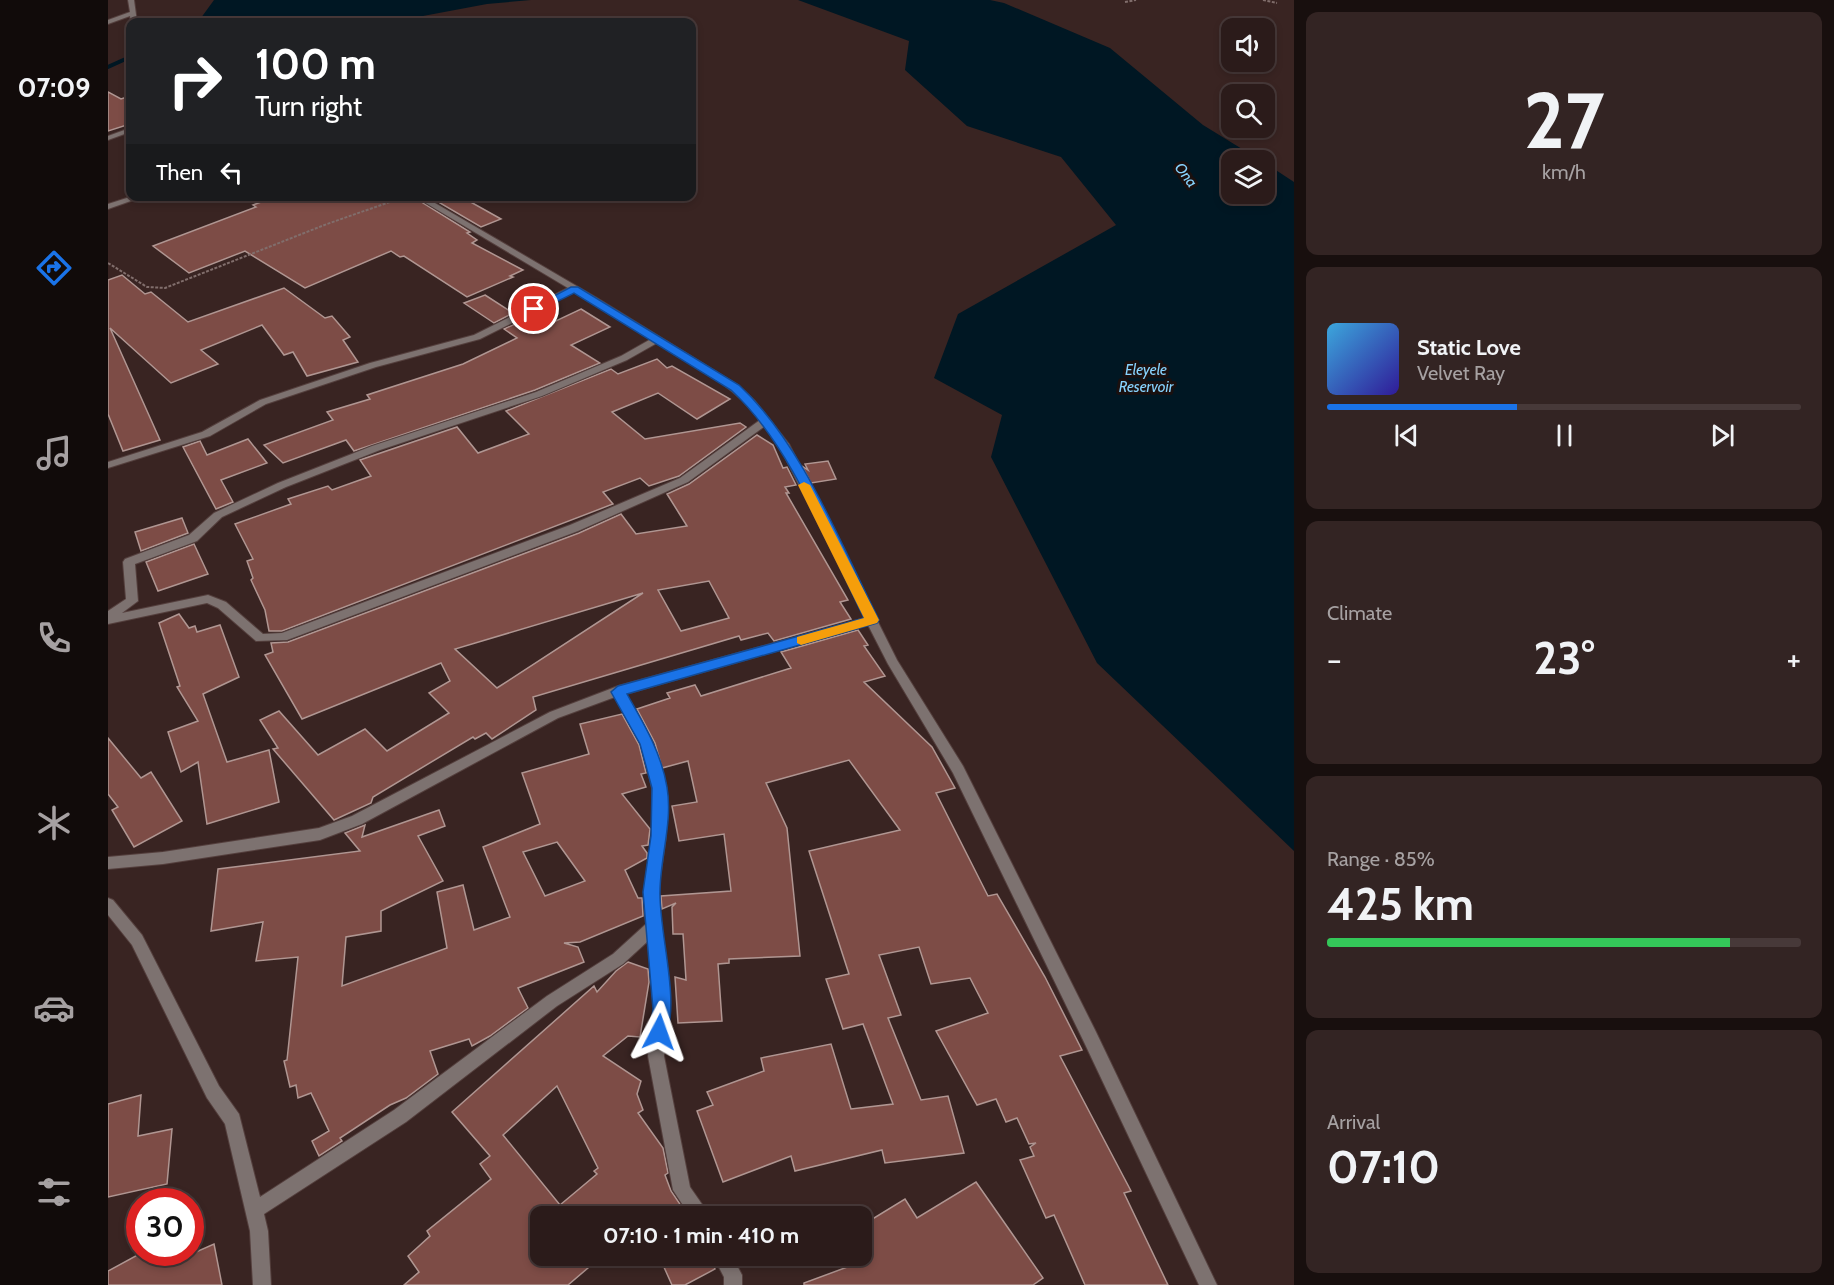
<!DOCTYPE html>
<meta charset="utf-8">
<style>
:root{--surface:#2b1b1a;--page:#332423;--text:#f1f3f6;--muted:#a6a1a2;--line:#473939;--accent:#1a73e8}
body{margin:0;font-family:Cabin,sans-serif;background:var(--page);color:var(--text);height:100vh;display:flex;flex-direction:column;font-size:22px;white-space:nowrap}
*{box-sizing:border-box;margin:0}
p{font-size:20px;color:var(--muted)}
.icon{flex:none;width:33px;height:33px;fill:none;stroke:currentColor;stroke-width:2;stroke-linecap:round;stroke-linejoin:round}
.map{position:relative;flex:1;overflow:hidden}
.sheet{display:flex;flex-direction:column;gap:12px;padding:12px;background:#180f0e;width:540px}
.sheet>*{flex:none}
.banner{position:absolute;left:18px;top:18px;width:570px;height:183px;border-radius:12px;box-shadow:0 3px 9px #0003,0 0 0 2px var(--line);background:#202124;color:#fff;overflow:hidden}
.tools{position:absolute;left:1113px;top:18px;display:grid;gap:12px}
.tools a{display:grid;place-items:center;width:54px;height:54px;border-radius:12px;background:var(--surface);box-shadow:0 3px 9px #0003,0 0 0 2px var(--line);font-size:30px}
.speed{position:absolute;left:18px;top:1188px;display:flex;gap:12px;font-size:30px;font-weight:700;text-align:center}
.speed>*{display:grid;place-content:center;width:78px;height:78px;border-radius:50%;background:var(--surface);box-shadow:0 3px 9px #0003,0 0 0 2px var(--line);line-height:1}
.speed .limit{border:9px solid #d22;background:#fff;color:#111}
.pin{position:absolute;display:grid;place-items:center;width:51px;height:51px;color:#fff;margin:-26px;border:3px solid #fff;border-radius:50%;box-shadow:0 2px 6px #0007}
.me{position:absolute;width:66px;margin:-33px;rotate:4deg;stroke-linejoin:round;filter:drop-shadow(0 0 4px #0008)}
.turn{display:flex;align-items:center;gap:21px;height:126px;padding:0 30px;font-size:27px}
.turn .icon{width:78px;height:78px;stroke-width:2.5}
.turn b{display:block;font-size:42px;line-height:51px}
.then{display:flex;align-items:center;height:57px;padding:0 30px;background:#0003;gap:12px;font-size:22px}
.big{font-size:45px;font-weight:700;line-height:1.1}
.sheet .card{flex:1;display:flex;flex-direction:column;justify-content:center;gap:9px;min-width:0;padding:0 21px;border-radius:12px;background:var(--page)}
.sheet .dial{align-items:center;gap:0}
.dial b{font-size:78px;line-height:1}
.song{display:flex;align-items:center;gap:18px}
.cover{width:72px;height:72px;border-radius:9px;background:linear-gradient(135deg,hsl(200 70% 55%),hsl(250 70% 35%))}
.played{height:6px;border-radius:3px;background:linear-gradient(90deg,var(--accent) 40%,var(--line) 40%)}
.keys{display:flex;justify-content:space-around;direction:ltr}
.heat{display:flex;justify-content:space-between;align-items:center;font-size:33px;direction:ltr}
.charge{height:9px;border-radius:4px;background:linear-gradient(90deg,#34c759 85%,var(--line) 0)}
.trip{position:absolute;left:422px;top:1206px;width:342px;height:60px;border-radius:12px;background:var(--surface);box-shadow:0 3px 9px #0003,0 0 0 2px var(--line);font-weight:700;line-height:60px;text-align:center}
main{display:flex;flex:1;min-height:0}
.menu{display:flex;flex-direction:column;width:108px;justify-content:space-around;align-items:center;background:#110b0a;color:var(--muted)}
.menu .icon{width:42px;height:42px}
.menu .current{color:var(--accent)}
.menu b{font-size:27px;color:var(--text)}
.map>svg:first-child{display:block}
.water{fill:#001723}
.lines{fill:none;stroke-linecap:round;stroke-linejoin:round}
.stream{stroke:#001723;stroke-width:4}
.building{fill:#7d4c46;stroke:#b09692;stroke-width:1.5;fill-rule:evenodd}
.street-casing{stroke:#543f3d;stroke-width:2}
.path{stroke:#816e6c;stroke-width:2;stroke-dasharray:3 1.5;stroke-linecap:butt}
.street{fill:#7d7270;fill-rule:evenodd}
.route{fill:#1a73e8;stroke:#114b97;stroke-width:1.5}
.slow{fill:#f59e0b}
.labels{text-anchor:middle;dominant-baseline:central;stroke-width:6;stroke-linejoin:round;paint-order:stroke}
.far-water-label{font-size:15px;font-style:italic;fill:#87d3fe;stroke:#1a100f}
</style>
<main>
<nav class="menu">
<b>07:09</b>
<svg class="icon current" aria-label="directions" viewBox="0 0 24 24"><path d="M12 3l9 9-9 9-9-9zM9 14v-3h6M13 9l2 2-2 2"/></svg>
<svg class="icon" aria-label="music" viewBox="0 0 24 24"><path d="M9 18V5l10-2v13"/><circle cx="6" cy="18" r="3"/><circle cx="16" cy="16" r="3"/></svg>
<svg class="icon" aria-label="phone" viewBox="0 0 24 24"><path d="M5 4h4l2 5-3 2q2 4 5 5l2-3 5 2v4C11 20 4 13 5 4z"/></svg>
<svg class="icon" aria-label="climate" viewBox="0 0 24 24"><path d="M12 3v18M4 7l16 10M4 17L20 7"/></svg>
<svg class="icon" aria-label="car" viewBox="0 0 24 24"><path d="M5 17H2v-5l4-1 3-4h7l3 4 3 1v5h-3M9 17h6M6 11h13"/><circle cx="7" cy="17" r="2"/><circle cx="17" cy="17" r="2"/></svg>
<svg class="icon" aria-label="filters" viewBox="0 0 24 24"><path d="M4 7h16M4 17h16"/><circle cx="9" cy="7" r="2"/><circle cx="15" cy="17" r="2"/></svg>
</nav>
<div class="map">
<svg width="1186" height="1285" viewBox="0 0 1186 1285">
<rect width="100%" height="100%" fill="#392422"/>
<g class="water">
<path d="M106,0H423L379,4L283,22H90Z"/>
<path d="M690,0H882L896,3L1002,48L1095,125L1152,160H1124V194H1156L1157,163L1186,182V851L989,663L883,457L894,415L826,378L850,314L1008,225L953,157L859,126L797,70L801,41Z"/>
</g>
<g class="lines">
<path class="stream" d="M0,67L22,57"/>
</g>
<g class="building">
<path d="M0,92L13,99L22,96V124L0,131Z"/>
<path d="M169,196H304L362,232L359,233L369,240L364,243L415,270L402,276L405,277L359,297L296,256L292,257L283,251L197,288L137,251L81,273L45,246L148,207L145,205Z"/>
<path d="M320,196H352L393,219L373,227Z"/>
<path d="M14,275L37,294L43,292L80,322L176,288L217,318L224,316L242,337L235,340L250,362L199,376L185,352L176,355L154,325L93,350L110,364L63,383L2,328L52,440L15,451L0,414V280Z"/>
<path d="M377,295L405,313L386,323L356,303Z"/>
<path d="M473,309L502,327L463,345L492,363L427,390L246,451L238,440L175,463L156,445L225,420L219,412L262,399L259,395L355,364L409,338L396,329L416,320L431,329Z"/>
<path d="M549,359L559,368L564,366L622,399L589,419L550,393L504,412L537,439L632,423L638,427L571,476L541,486L532,478L495,492L505,504L174,631H161L157,610L143,580L145,578L139,561L145,559L127,524L183,504L180,499L220,486L224,490L263,476L252,460L349,427L370,453L421,434L398,411L503,369L510,374Z"/>
<path d="M649,435L665,445L675,468L679,467L688,485L677,487L681,493H678L740,600L732,602L743,619L666,641L660,633L633,640L631,636L425,697L428,710L384,739L378,733L367,739L365,737L265,797L263,803L226,820L165,749L170,748L152,720L171,711L210,755L257,729L279,751L341,713L321,693L342,681L333,663L194,719L157,655L165,652L163,643L180,642L471,533L513,514L528,534L579,526L559,494L581,484ZM601,581L621,618L573,631L550,590ZM535,593L389,688L347,649Z"/>
<path d="M140,439L159,463L113,480L125,502L108,509L75,447L92,441L99,455Z"/>
<path d="M720,461L728,479L703,483L694,466L700,470L697,464Z"/>
<path d="M74,518L80,533L33,551L27,532Z"/>
<path d="M86,544L100,574L50,591L38,562Z"/>
<path d="M71,614L81,628L87,626L89,632L112,625L131,677L95,694L119,762L161,750L171,802L99,824L90,762L73,772L60,732L90,721L69,687L72,686L51,623Z"/>
<path d="M750,630L760,645L756,646L777,676L756,682L824,747L847,788L828,793L880,896L889,894L937,977L974,1050L952,1056L1023,1191L1016,1193L1060,1285H977L946,1215L938,1218L912,1160L926,1156L922,1147L928,1143L921,1144L909,1118L898,1122L888,1099L869,1105L828,1031L880,1013L862,978L823,984L811,947L771,955L793,1015L780,1018L813,1100L840,1096L856,1153L777,1163L774,1150L687,1171L683,1156L615,1182L589,1111L605,1105L599,1092L656,1071L653,1058L723,1044L743,1109L785,1104L755,1024L735,1029L718,979L741,974L701,851L792,830L741,760L658,783L679,828L692,956L621,959V963L610,964L614,1021L570,1023L567,977L578,980L575,934H565L564,907L568,903L554,909L553,896L623,891L616,834L571,841L564,806L589,802L580,761L554,768L547,743L529,709L562,698L559,693L587,685L593,696L683,668L673,652Z"/>
<path d="M514,714L531,745L538,773L533,774L538,787L514,794L542,829L540,845L534,846L539,853V858L517,870L530,898H534L535,916L472,942L456,943L470,947L476,962L410,988L420,1008L382,1036L364,1046L361,1039L322,1051L330,1074L298,1098L282,1105L232,1138L234,1141L211,1156L204,1141L221,1131L203,1093L190,1098L188,1085L182,1087L176,1061L179,1060L190,957L148,961L155,922L103,931L110,869L252,851L237,833L257,825L254,837L331,810L337,826L310,836L335,881L273,911V931L238,937L234,986L339,948L329,892L355,885L366,930L402,917L375,847L432,824L414,773L481,754L472,724ZM449,842L477,881L437,896L415,852Z"/>
<path d="M0,738L33,778L43,772L74,821L26,847L4,810L10,807L0,794Z"/>
<path d="M520,962L540,969L541,982L532,1037L520,1036L495,1056L533,1081L529,1094L535,1110L530,1113L555,1148L560,1173L557,1175L563,1191L580,1216H432V1256H494L460,1285H296L311,1272L300,1256L322,1236L319,1231L383,1179L372,1164L382,1156L344,1112L486,986L489,992L508,971ZM449,1086L490,1168L486,1171L489,1174L452,1205L395,1135Z"/>
<path d="M33,1095L30,1136L64,1129L59,1184L0,1197V1104Z"/>
<path d="M868,1182L935,1278L925,1285H696V1283L753,1262V1226L797,1199L809,1218Z"/>
<path d="M106,1244L114,1285H0V1271L35,1252H88Z"/>
<path d="M551,1256H601L607,1269L577,1285H564Z"/>
</g>
<g class="lines">
<g class="street-casing">
<g id="street">
<path d="M20,0H26L29,22H23L22,16L0,24V20L22,12Z"/>
<path d="M22,128V132L0,140V136Z"/>
<path d="M25,196H37L0,209V204Z"/>
<path d="M306,196H315L489,298L630,385L647,401L681,444L789,660L855,766L988,1032L1109,1285H1091L976,1042L845,773L780,664L760,625L518,694L545,744L558,788V836L550,892L562,1009L556,1056L582,1187L598,1210L601,1216H582L565,1190L540,1056L546,1009L540,941L515,964L449,1006L298,1122L156,1214L160,1231L163,1285H145L142,1231L117,1124L99,1098L24,945L0,915V898L5,900L34,935L111,1086L131,1114L152,1197L286,1110L439,996L505,954L538,924L536,892L544,836V788L533,744L507,697L450,718L254,824L212,840L55,864L0,869V857L55,852L211,828L244,816L442,712L510,686L757,618L671,445L657,426L580,482L470,531L179,640L148,641L110,608L99,603L0,624V611L18,599L15,562L17,559L81,535L106,513L170,483L264,446L428,392L513,356L543,339L466,292L372,339L268,367L158,404L102,436L0,468V462L94,432L152,400L262,363L366,335L460,288ZM549,343C587,366 625,385 652,420L572,478L462,525L174,633L155,634L118,602L100,595L14,613L30,601L27,564L89,541L114,517L178,487L272,450L434,396L519,360Z"/>
<path d="M605,1256H624L634,1275V1285H616V1277Z"/>
</g>
</g>
<g class="path">
<path d="M1155,0L1169,3"/>
<path d="M1017,2L1028,0"/>
<path d="M0,263L39,287L57,288L219,224L296,197"/>
</g>
<use href="#street" class="street"/>
</g>
<path class="route" d="M463,287H470L631,385C694,443 732,543 771,620L769,623L519,694C536,724 553,752 559,787C565,822 552,858 552,892C551,933 573,1003 557,1038L551,1041L545,1038L542,1032L545,1009L535,892L543,836L544,788L532,744L503,692L510,686L756,618C719,543 684,446 623,390L466,293L430,311L421,309Z"/>
<path class="slow" d="M696,482L702,485L771,620L769,623L693,645L689,643V637L756,618L690,485Z"/>
<g class="labels">
<g class="far-water-label">
<text transform="translate(1078 175) rotate(53)">Ona</text>
<text x="1038" y="370">Eleyele<tspan x="1038" dy="17">Reservoir</tspan></text>
</g>
</g>
</svg>
<div class="tools">
<a><svg class="icon" aria-label="sound" viewBox="0 0 24 24"><path d="M4 9h4l5-4v14l-5-4H4zM17 9q2 3 0 6"/></svg></a>
<a><svg class="icon" aria-label="search" viewBox="0 0 24 24"><circle cx="10" cy="10" r="6"/><path d="M15 15l6 6"/></svg></a>
<a><svg class="icon" aria-label="layers" viewBox="0 0 24 24"><path d="M12 4l9 5-9 5-9-5zM3 14l9 5 9-5"/></svg></a>
</div>
<div class="speed"><div class="limit">30</div></div>
<div class="pin" style="left:426px;top:309px;background:#d93025"><svg class="icon" aria-label="arrive" viewBox="0 0 24 24"><path d="M6 21V4h12l-3 4 3 4H6"/></svg></div>
<svg class="me" style="left:551px;top:1032px" viewBox="-20 -20 40 40"><path d="M0-17L14 15 0 8-14 15z" fill="#1a73e8" stroke="#fff" stroke-width="4"/></svg>
<div class="trip">07:10 · 1 min · 410 m</div>
<div class="banner">
<div class="turn"><svg class="icon" aria-label="right" viewBox="0 0 24 24"><path d="M7 20v-9h11M14 6l5 5-5 5"/></svg><div><b>100 m</b>Turn right</div></div>
<div class="then">Then<svg class="icon" aria-label="left" viewBox="0 0 24 24"><path d="M17 20v-9H6M10 6l-5 5 5 5"/></svg></div>
</div>
</div>
<section class="sheet">
<div class="card dial"><b>27</b><p>km/h</p></div>
<div class="card">
<div class="song"><i class="cover"></i><div><b>Static Love</b><p>Velvet Ray</p></div></div>
<div class="played"></div>
<div class="keys"><svg class="icon" aria-label="previous" viewBox="0 0 24 24"><path d="M18 5L8 12l10 7zM5 5v14"/></svg><svg class="icon" aria-label="pause" viewBox="0 0 24 24"><path d="M8 5v14M16 5v14"/></svg><svg class="icon" aria-label="next" viewBox="0 0 24 24"><path d="M6 5l10 7-10 7zM19 5v14"/></svg></div>
</div>
<div class="card"><p>Climate</p>
<div class="heat"><a>−</a><b class="big">23°</b><a>+</a></div>
</div>
<div class="card"><p>Range · 85%</p><b class="big">425 km</b><div class="charge"></div></div>
<div class="card"><p>Arrival</p><b class="big">07:10</b></div>
</section>
</main>
